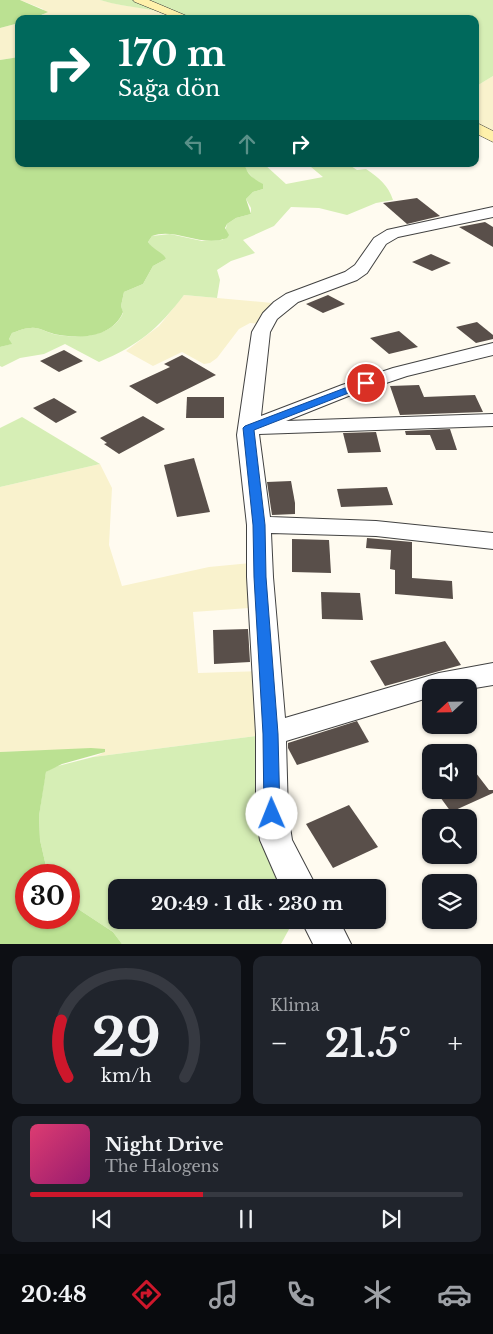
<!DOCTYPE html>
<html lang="tr">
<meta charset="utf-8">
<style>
:root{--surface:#171b24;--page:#20242c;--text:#f1f3f6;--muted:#9ea1a6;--line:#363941;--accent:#ce172b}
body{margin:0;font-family:"Libre Baskerville",serif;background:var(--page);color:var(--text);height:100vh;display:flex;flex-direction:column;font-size:19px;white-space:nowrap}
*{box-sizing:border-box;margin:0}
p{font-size:16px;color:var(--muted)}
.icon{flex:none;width:28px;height:28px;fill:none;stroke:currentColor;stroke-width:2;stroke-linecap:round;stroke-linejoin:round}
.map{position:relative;height:944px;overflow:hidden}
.side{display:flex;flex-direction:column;gap:12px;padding:12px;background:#0d0f14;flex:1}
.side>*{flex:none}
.hud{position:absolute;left:15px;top:15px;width:464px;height:152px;border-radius:10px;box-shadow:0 1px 4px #0004;background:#00695c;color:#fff;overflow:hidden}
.needle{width:32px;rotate:248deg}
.fabs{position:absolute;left:422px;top:679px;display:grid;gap:10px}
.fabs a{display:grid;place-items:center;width:55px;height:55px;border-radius:10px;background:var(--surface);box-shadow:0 1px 4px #0004;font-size:25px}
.speed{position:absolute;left:15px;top:864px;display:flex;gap:10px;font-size:25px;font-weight:700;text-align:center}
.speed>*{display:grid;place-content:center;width:65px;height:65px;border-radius:50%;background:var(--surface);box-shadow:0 1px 4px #0004;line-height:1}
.speed .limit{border:8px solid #d22;background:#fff;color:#111}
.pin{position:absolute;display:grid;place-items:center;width:42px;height:42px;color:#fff;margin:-21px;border:2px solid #fff;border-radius:50%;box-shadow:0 1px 5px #0007}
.me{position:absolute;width:55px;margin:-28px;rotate:359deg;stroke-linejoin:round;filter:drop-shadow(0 0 4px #0008)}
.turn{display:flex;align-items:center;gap:18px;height:105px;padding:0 20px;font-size:22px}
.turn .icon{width:65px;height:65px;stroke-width:2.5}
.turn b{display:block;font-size:35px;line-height:42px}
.lanes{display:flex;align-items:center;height:48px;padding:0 20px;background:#0003;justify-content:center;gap:25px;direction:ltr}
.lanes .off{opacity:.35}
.big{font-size:38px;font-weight:700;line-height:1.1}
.side .card{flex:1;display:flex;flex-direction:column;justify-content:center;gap:8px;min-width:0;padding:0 18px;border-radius:10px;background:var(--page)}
.side .dial{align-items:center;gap:0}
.dial svg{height:130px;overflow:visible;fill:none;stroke:var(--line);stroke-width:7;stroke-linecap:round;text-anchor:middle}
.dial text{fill:var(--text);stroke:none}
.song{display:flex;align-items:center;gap:15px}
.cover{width:60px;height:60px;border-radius:8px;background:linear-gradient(135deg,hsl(340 70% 55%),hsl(320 70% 35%))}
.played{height:5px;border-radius:2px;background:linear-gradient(90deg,var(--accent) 40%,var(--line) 40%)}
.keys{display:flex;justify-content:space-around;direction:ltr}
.heat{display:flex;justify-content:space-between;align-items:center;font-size:28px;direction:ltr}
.side .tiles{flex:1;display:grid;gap:12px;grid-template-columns:1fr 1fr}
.card:last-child{grid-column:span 2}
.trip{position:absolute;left:108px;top:879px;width:278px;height:50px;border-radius:10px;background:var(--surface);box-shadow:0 1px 4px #0004;font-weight:700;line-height:50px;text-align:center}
.tabs{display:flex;height:80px;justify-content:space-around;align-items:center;background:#090b0e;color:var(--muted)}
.tabs .icon{width:35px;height:35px}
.tabs .on{color:var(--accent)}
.tabs b{font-size:22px;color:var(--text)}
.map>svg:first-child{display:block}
.farmland{fill:#f9f2cd}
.green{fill:#d6eeb5}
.forest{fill:#bbe192}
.building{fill:#594f4a}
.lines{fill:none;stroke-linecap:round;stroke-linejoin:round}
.street-casing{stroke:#424242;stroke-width:2}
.secondary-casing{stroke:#313131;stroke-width:1}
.street{fill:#fff;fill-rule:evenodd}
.secondary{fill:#fff1ab;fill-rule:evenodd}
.route{fill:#1a73e8;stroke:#114b97}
</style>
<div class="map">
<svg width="493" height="944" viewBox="0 0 493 944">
<rect width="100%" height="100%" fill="#fffbf0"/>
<g class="farmland">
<path d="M20,0H100L121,5L170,12L188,19H32L43,16V9Z"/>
<path d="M19,23V57L0,60V28Z"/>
<path d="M493,76V137L475,127V87Z"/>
<path d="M184,295L283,304L266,324L250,323L239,329L217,358L210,363L204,364L182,352L153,366L126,351L159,326Z"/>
<path d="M100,464L112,488L109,545L122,586L209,567L260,562L262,607L193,612L198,673L266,671L271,734L93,757L101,754L105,749L0,752V487Z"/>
</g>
<g class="green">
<path d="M100,0H493V76L475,87V19H188C160,8 129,9 100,0Z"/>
<path d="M245,164H264L286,184L323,177L311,167L348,164L357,170L366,169C379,178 388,185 393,200L376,203L347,215L319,208L291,207L274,226L243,240L255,253L231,261L217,270L220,280L217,298L184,295C158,329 139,345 99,362L65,344L44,354L20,358L2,367L0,366V347L11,344L9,339L12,333C18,331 24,328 31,328C39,327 46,332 53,334C76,339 112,338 123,313L121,306L124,292L143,284L153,266L166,259L152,248L148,242L152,236L170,234L202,241L223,240L227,224L236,218L251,214V208L246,199L253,192L263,189L246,170Z"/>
<path d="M22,417L100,464L0,487V428Z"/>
<path d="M271,734L299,887L116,888V920H294L281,944H122L113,932L69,903V875H48L40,840L39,816L44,782L46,772L54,767L93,757Z"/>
</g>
<g class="forest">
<path d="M0,0H20L48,12L32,19H19V23L0,28Z"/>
<path d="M19,57V164H245C246,174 254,179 263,184V189L253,192L246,199L251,214L236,218L227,224L225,228L229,235L227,238C201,248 175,227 152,236L148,242C153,250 163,252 166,259L153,266L143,284L124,292L121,306L123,312C112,339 77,339 54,334C46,332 39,327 31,328C24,328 18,331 12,333L9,339L12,344L0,347V60Z"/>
<path d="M91,748L105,749V752L62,764L46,772L39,816L40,840L48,875H26V918H69V903L113,932L122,944H0V752Z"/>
</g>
<g class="building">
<path d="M417,198L440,216L407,224L383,203Z"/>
<path d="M485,222L493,227V247L459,227Z"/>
<path d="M431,254L451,263L432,271L412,262Z"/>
<path d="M328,295L345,304L323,313L306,304Z"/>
<path d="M477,322L493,335V339L476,343L456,327Z"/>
<path d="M399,331L418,347L389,354L370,338Z"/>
<path d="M64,350L83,361L59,372L40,361Z"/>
<path d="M182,355L216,375L157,404L129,386L170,367L164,364Z"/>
<path d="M419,385L424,397L475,395L483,412L400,415L390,386Z"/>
<path d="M187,397H224V418H186Z"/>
<path d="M54,398L77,412L56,423L33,408Z"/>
<path d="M143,416L165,429L119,454L104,444L107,443L100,438Z"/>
<path d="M450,429L457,450H436L430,435H406L405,431Z"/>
<path d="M376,432L381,452L348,453L343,433Z"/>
<path d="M194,458L210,512L177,517L164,465Z"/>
<path d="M291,481L295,503V514L272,515L267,482Z"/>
<path d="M387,487L393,505L341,507L337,489Z"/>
<path d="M367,538L412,542V578L452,581L453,599L395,594V570L390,569L391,550L366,548Z"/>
<path d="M292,539L329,540L331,573L292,572Z"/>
<path d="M321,592L360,593L363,620L322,619Z"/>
<path d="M248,629L250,662L214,664L213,630Z"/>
<path d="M445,641L461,665L385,686L370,661Z"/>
<path d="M357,721L369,742L297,765L288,748V743Z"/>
<path d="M469,764L489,790H493V793L451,812L435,790H469Z"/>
<path d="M349,805L378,847L333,868L306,824Z"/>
</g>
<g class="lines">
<g class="street-casing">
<g id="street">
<path d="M493,207V217L398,237L386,244L367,273L357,280L298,302L277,319L270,332L261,416L342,385L393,368L493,343V355L407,376L356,393L286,421L493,414V426L259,434L270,517L376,521L493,533V549L376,536L271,533L273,577L285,718L439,673L493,663V685L469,689V688H431V697L286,741L288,814L292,840L317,888H281L260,840L256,814V734L247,577V525L237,435L252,332L263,313L274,302L286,294L345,272L355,265L374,238L387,230Z"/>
<path d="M301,920H339L351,944H313Z"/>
</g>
</g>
<g class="secondary-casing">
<g id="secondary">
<path d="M133,0H149L194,19H177L135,2Z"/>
<path d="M475,122L493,131V142L475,133Z"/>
</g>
</g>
<use href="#street" class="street"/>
<use href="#secondary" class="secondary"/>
</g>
<path class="route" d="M366,380L369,381V385L254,430L265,525L266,577L278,734L280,814L278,819L272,821L266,819L264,814L263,734L254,577L253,525L243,428L245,426Z"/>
</svg>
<div class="fabs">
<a><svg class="needle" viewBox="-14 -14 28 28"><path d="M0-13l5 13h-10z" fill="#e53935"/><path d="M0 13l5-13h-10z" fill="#9ea1a6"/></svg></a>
<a><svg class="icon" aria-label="sound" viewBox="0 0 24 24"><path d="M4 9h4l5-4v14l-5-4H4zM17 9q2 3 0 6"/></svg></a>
<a><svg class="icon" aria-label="search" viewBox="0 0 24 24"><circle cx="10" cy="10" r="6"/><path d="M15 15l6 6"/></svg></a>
<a><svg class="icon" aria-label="layers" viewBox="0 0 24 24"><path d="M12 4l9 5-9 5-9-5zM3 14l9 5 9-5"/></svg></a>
</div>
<div class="speed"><div class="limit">30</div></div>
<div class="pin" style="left:366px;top:383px;background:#d93025"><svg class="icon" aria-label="arrive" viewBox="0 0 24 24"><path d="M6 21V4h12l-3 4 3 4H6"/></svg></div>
<svg class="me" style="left:272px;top:814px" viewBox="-20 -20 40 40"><circle r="19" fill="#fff"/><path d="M0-13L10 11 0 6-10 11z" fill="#1a73e8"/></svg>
<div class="trip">20:49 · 1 dk · 230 m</div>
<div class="hud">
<div class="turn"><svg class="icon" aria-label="right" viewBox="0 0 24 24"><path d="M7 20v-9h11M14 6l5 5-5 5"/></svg><div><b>170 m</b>Sağa dön</div></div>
<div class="lanes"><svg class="icon off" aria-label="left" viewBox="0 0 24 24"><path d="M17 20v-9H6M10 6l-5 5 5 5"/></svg><svg class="icon off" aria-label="ahead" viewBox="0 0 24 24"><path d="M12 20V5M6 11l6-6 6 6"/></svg><svg class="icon" aria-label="right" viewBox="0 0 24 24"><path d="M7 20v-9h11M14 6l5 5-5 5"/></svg></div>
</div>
</div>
<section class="side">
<div class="tiles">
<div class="card dial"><svg viewBox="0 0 100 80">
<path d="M14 69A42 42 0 1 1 86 69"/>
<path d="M14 69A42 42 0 0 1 10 34" stroke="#ce172b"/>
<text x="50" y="56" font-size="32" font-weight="700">29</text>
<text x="50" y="72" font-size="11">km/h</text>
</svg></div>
<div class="card"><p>Klima</p>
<div class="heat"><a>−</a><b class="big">21.5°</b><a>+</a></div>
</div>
<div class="card">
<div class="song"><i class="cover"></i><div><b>Night Drive</b><p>The Halogens</p></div></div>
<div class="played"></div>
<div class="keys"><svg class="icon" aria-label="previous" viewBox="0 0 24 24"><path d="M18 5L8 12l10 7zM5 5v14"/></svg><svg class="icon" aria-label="pause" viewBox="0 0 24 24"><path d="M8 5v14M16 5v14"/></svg><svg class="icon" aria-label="next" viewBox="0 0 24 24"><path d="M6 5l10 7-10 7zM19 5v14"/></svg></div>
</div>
</div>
</section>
<nav class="tabs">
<b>20:48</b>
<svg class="icon on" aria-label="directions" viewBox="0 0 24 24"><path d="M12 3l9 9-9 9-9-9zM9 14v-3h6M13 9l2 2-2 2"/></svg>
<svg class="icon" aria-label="music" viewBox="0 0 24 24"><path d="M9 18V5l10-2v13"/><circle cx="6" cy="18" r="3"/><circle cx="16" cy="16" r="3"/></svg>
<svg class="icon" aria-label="phone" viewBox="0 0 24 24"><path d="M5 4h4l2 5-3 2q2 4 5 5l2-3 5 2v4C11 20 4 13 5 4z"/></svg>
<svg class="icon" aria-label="climate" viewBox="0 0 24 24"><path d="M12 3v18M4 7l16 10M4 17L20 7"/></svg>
<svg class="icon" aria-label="car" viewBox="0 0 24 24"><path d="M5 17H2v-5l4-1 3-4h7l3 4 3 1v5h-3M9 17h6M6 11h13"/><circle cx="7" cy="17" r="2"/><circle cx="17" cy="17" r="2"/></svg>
</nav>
